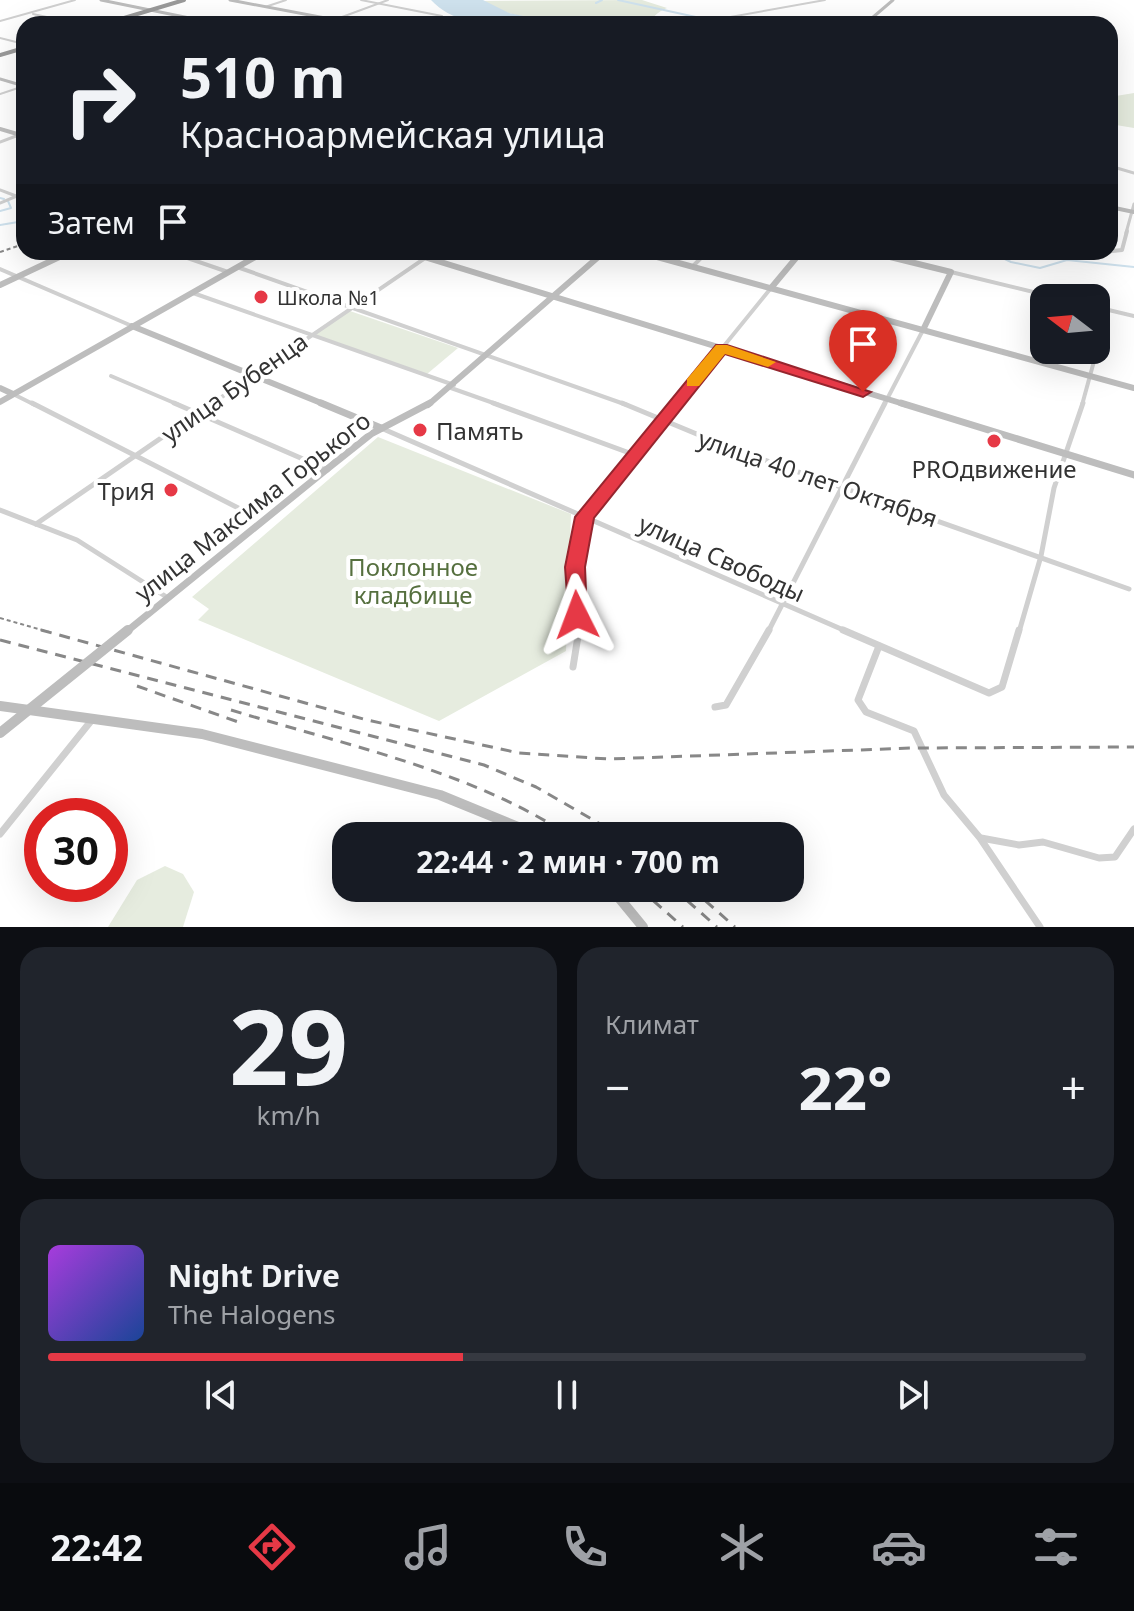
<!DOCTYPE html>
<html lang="ru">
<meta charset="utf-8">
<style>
:root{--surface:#171b24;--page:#20242c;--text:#f1f3f6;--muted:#9ea1a6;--line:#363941;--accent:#e63946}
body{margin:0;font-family:"Noto Sans",sans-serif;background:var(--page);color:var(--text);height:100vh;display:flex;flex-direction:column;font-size:30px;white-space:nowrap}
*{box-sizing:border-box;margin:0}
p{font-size:26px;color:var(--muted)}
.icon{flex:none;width:44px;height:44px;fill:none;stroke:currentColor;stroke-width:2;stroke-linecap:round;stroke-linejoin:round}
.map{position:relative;height:927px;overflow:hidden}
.sheet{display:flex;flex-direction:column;gap:20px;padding:20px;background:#0d0f14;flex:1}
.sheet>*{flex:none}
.banner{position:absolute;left:16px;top:16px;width:1102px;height:244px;border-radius:24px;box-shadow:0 8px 32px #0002;background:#171b24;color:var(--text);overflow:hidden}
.needle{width:52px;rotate:286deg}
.fabs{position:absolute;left:1030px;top:284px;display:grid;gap:16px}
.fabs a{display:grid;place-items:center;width:80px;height:80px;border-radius:16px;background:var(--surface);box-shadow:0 8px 32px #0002;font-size:40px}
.speed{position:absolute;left:24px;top:798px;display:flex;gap:16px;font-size:40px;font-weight:700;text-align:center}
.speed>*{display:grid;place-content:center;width:104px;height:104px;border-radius:50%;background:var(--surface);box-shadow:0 8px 32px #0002;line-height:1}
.speed .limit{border:12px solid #d22;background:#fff;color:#111}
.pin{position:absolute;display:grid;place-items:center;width:68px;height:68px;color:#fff;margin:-82px -34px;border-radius:50% 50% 50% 0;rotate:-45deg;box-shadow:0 0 8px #0007}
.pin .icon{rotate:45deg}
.me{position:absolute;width:88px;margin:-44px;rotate:357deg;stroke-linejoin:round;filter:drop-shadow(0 0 6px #0008)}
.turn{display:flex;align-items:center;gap:28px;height:168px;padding:0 32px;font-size:36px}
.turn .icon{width:104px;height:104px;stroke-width:2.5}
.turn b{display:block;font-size:56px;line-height:68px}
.then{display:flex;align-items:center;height:76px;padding:0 32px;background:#0003;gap:16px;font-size:30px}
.big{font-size:60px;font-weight:700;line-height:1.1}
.sheet .card{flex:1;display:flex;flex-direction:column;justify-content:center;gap:12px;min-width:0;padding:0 28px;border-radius:24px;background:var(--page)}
.sheet .dial{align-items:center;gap:0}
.dial b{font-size:104px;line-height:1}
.song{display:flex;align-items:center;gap:24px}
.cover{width:96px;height:96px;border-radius:12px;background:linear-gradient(135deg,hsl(280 70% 55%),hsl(220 70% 35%))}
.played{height:8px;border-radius:4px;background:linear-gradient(90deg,var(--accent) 40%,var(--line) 40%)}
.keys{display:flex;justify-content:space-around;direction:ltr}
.heat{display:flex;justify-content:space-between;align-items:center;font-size:44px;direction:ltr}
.sheet .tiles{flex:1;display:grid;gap:20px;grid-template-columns:1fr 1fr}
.card:last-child{grid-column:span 2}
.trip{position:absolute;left:332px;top:822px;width:472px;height:80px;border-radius:24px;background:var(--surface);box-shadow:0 8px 32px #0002;font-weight:700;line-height:80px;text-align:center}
.tabs{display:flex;height:128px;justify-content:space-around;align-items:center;background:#090b0e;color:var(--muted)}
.tabs .icon{width:56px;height:56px}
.tabs .current{color:var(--accent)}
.tabs b{font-size:36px;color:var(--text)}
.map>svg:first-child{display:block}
.green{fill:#e6ecdf}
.water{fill:#cfe2ee}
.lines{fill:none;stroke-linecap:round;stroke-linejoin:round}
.stream{stroke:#cfe2ee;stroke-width:2}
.street-far4{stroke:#d0d0d0;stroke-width:2}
.street-far3{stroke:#d0d0d0;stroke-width:3}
.street-far2{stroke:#d0d0d0;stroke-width:4}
.street-far1{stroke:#d0d0d0;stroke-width:5}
.street{stroke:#d0d0d0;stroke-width:7}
.secondary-far4{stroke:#bdbdbd;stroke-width:3}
.secondary-far3{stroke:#bdbdbd;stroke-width:4}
.secondary-far2{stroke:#bdbdbd;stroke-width:6}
.secondary-far1{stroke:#bdbdbd;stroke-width:7}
.secondary{stroke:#bdbdbd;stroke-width:10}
.highway{stroke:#9a9a9a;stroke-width:4}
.rail-far1{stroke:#888;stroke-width:2;stroke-dasharray:4 3;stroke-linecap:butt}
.rail{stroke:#888;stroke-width:3;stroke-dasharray:11 8;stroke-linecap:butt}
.secondary-bridge-far1{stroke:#bdbdbd;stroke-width:7}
.secondary-bridge{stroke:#bdbdbd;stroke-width:10}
.route{fill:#e63946;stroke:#96252e;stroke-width:2}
.slow{fill:#f59e0b}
.poi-dot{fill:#e63946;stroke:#fff;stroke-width:3}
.labels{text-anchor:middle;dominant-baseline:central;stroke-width:8;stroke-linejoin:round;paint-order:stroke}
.far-poi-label{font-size:20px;fill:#333;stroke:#fff;text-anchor:start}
.street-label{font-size:24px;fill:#333;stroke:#fff}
.poi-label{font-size:24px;fill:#333;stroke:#fff;text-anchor:start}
.park-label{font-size:24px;fill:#56703f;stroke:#fff}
</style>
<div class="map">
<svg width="1134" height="927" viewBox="0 0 1134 927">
<rect width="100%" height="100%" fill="#fff"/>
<g class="green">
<path d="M642,0L667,8C657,11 651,22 641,24C609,30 507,22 483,1Z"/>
<path d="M1134,93V128L1110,124V97Z"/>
<path d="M347,310L458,348L427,374L311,334Z"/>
<path d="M378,437L571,514L566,651L439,721L198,620L209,609L192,597Z"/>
<path d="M165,866L183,874L194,892L183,927H108L137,880Z"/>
</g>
<path class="water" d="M431,0H483L509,13L562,24C519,24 463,34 431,0Z"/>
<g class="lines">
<g class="stream">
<path d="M618,0L705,19L682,24"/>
<path d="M596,3L602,0"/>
<path d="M0,198L4,199"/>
<path d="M0,211L11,208L8,201"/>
<path d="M0,225L24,221"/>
<path d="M990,252L1011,262L1040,268L1067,260L1134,267"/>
</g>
<g class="street-far4">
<path d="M361,0L442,16"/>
<path d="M265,7L286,0"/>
<path d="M33,14L79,24"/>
<path d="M723,20L745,24"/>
<path d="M0,21L75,0"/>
<path d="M323,24L388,0"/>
<path d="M431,24L443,17"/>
<path d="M691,24L825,0"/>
<path d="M0,38L24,44"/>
<path d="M0,94L24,86"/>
</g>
<g class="street-far3">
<path d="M0,142L24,133"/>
<path d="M1110,166L1134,173"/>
<path d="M0,190L16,196"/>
<path d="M0,203L24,193"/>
<path d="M1126,233L1134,204"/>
</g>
<g class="street-far2">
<path d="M170,252L228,272"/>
<path d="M1103,252L1122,250L1127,231"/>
<path d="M237,267L627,405"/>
<path d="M692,267L707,252"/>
<path d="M0,269L132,326"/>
<path d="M951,272L1058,298"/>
<path d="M193,293L454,385"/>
<path d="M1096,307L1134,316"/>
<path d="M111,376L179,405"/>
<path d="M451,388L499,405"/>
<path d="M13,394L35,405"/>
<path d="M210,405L434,252"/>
<path d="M676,405L771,288"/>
<path d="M884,405L923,330"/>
<path d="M1082,405L1108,310"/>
</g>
<g class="street-far1">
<path d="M32,403L254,516"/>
<path d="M174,403L326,469"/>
<path d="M493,403L635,455"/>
<path d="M622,403L728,447L1129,589"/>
<path d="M381,428L848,632"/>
<path d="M0,510L77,540L165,596"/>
<path d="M36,524L212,403"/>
<path d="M579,632L575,567L585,517L677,403"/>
<path d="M768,632L885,403"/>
<path d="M1019,632L1041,556L1054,488L1083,403"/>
</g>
<g class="street">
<path d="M843,630L989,693L1002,687L1019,630"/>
<path d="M879,646L858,700L866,712L914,731L944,795L980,838L1040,927"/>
<path d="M573,667L579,630"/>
<path d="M715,707L726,705L769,630"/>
<path d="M0,834L91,721"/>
<path d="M981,838L1019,845L1043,842L1099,858L1115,857L1134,829"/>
</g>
<g class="secondary-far4">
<path d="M101,0L219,24"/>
<path d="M230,0L357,24"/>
<path d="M865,24L893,0"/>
<path d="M0,79L24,86"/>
</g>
<g class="secondary-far3">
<path d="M0,129L24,136"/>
<path d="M1110,207L1134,212"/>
</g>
<g class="secondary-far2">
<path d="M408,252L907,405"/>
<path d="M639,252L1134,388"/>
<path d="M870,252L951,272L923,330"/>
<path d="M0,285L70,252"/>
<path d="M771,288L801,252"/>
<path d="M132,326L326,405"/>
<path d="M0,388L13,394"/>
<path d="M0,402L264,252"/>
<path d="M428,405L604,252"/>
</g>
<g class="secondary-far1">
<path d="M321,403L381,428"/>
<path d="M901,403L1134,475"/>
<path d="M327,469L371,434L430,403"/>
</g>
<g class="secondary">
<path d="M0,706L202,734L440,795L540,836"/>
<path d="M611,888L643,927"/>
</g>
<g class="highway">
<path d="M104,24L184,0"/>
<path d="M0,55L24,48"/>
</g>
<g class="rail-far1">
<path d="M0,252L24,244"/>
<path d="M0,618L49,632"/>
</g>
<g class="rail">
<path d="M41,630L367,720L519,753L608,759L913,748L1134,747"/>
<path d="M0,640L484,765L536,787L621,836"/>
<path d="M137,686L241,723"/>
<path d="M231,710C345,745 469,770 570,836"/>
<path d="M639,888L683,927"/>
<path d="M673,888L717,927"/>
<path d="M691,888L735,927"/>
</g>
<path class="secondary-bridge-far1" d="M126,632L327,469"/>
<path class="secondary-bridge" d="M0,733L128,630"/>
</g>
<path class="route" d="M716,345H727L871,392L863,397L857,395L725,354L594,518L585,567L587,615L584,621H569L565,567L575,517Z"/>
<path class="slow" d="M716,345H727L776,362L768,367L725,354L699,386H687V379Z"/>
<g class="poi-dot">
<circle cx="261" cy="297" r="8"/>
<circle cx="420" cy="430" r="8"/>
<circle cx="994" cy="441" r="8"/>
<circle cx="171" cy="490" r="8"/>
</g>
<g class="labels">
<g class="far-poi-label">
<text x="277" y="297">Школа №1</text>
</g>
<g class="street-label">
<text transform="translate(234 387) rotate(-35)">улица Бубенца</text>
<text transform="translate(818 478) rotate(19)">улица 40 лет Октября</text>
<text transform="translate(252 506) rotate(-38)">улица Максима Горького</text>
<text transform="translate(722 558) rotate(24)">улица Свободы</text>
</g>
<g class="poi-label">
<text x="436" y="430">Память</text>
<text x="994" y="468" text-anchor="middle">PROдвижение</text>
<text x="155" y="490" text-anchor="end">ТриЯ</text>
</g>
<g class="park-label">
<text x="413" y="566">Поклонное<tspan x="413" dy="28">кладбище</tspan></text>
</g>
</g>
</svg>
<div class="fabs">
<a><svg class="needle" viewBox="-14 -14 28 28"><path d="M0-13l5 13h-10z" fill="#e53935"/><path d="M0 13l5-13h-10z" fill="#9ea1a6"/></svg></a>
</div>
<div class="speed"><div class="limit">30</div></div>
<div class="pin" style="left:863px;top:392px;background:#d93025"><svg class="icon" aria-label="arrive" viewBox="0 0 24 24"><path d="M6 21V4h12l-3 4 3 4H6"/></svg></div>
<svg class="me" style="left:577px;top:615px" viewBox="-20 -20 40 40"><path d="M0-17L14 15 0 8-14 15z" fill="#e63946" stroke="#fff" stroke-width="4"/></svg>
<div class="trip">22:44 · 2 мин · 700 m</div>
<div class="banner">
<div class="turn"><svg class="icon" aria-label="right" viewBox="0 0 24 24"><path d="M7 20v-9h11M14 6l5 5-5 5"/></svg><div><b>510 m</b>Красноармейская улица</div></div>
<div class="then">Затем<svg class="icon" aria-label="arrive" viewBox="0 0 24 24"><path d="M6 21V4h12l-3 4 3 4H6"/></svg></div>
</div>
</div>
<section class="sheet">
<div class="tiles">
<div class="card dial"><b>29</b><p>km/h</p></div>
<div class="card"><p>Климат</p>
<div class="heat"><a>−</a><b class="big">22°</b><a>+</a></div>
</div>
<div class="card">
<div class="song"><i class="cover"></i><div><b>Night Drive</b><p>The Halogens</p></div></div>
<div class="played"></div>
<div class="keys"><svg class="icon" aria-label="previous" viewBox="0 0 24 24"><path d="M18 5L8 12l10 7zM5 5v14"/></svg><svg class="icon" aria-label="pause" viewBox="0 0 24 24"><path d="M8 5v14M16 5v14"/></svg><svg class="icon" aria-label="next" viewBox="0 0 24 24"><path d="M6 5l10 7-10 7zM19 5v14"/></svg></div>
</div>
</div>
</section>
<nav class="tabs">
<b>22:42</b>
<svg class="icon current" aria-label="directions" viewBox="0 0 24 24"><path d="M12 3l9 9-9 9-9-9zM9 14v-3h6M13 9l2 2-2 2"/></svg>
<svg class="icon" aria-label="music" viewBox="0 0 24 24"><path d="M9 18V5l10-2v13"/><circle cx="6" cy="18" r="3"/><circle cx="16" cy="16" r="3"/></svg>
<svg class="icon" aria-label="phone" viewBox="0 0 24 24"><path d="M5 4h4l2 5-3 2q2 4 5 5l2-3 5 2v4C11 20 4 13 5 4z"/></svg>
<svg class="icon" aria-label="climate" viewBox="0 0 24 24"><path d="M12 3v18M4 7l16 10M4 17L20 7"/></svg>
<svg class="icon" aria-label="car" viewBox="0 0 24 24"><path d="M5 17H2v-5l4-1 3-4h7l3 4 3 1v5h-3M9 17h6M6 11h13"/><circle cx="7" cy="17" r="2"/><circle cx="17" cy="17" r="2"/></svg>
<svg class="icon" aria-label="filters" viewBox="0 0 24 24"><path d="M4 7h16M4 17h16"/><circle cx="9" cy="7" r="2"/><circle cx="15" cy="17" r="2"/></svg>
</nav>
